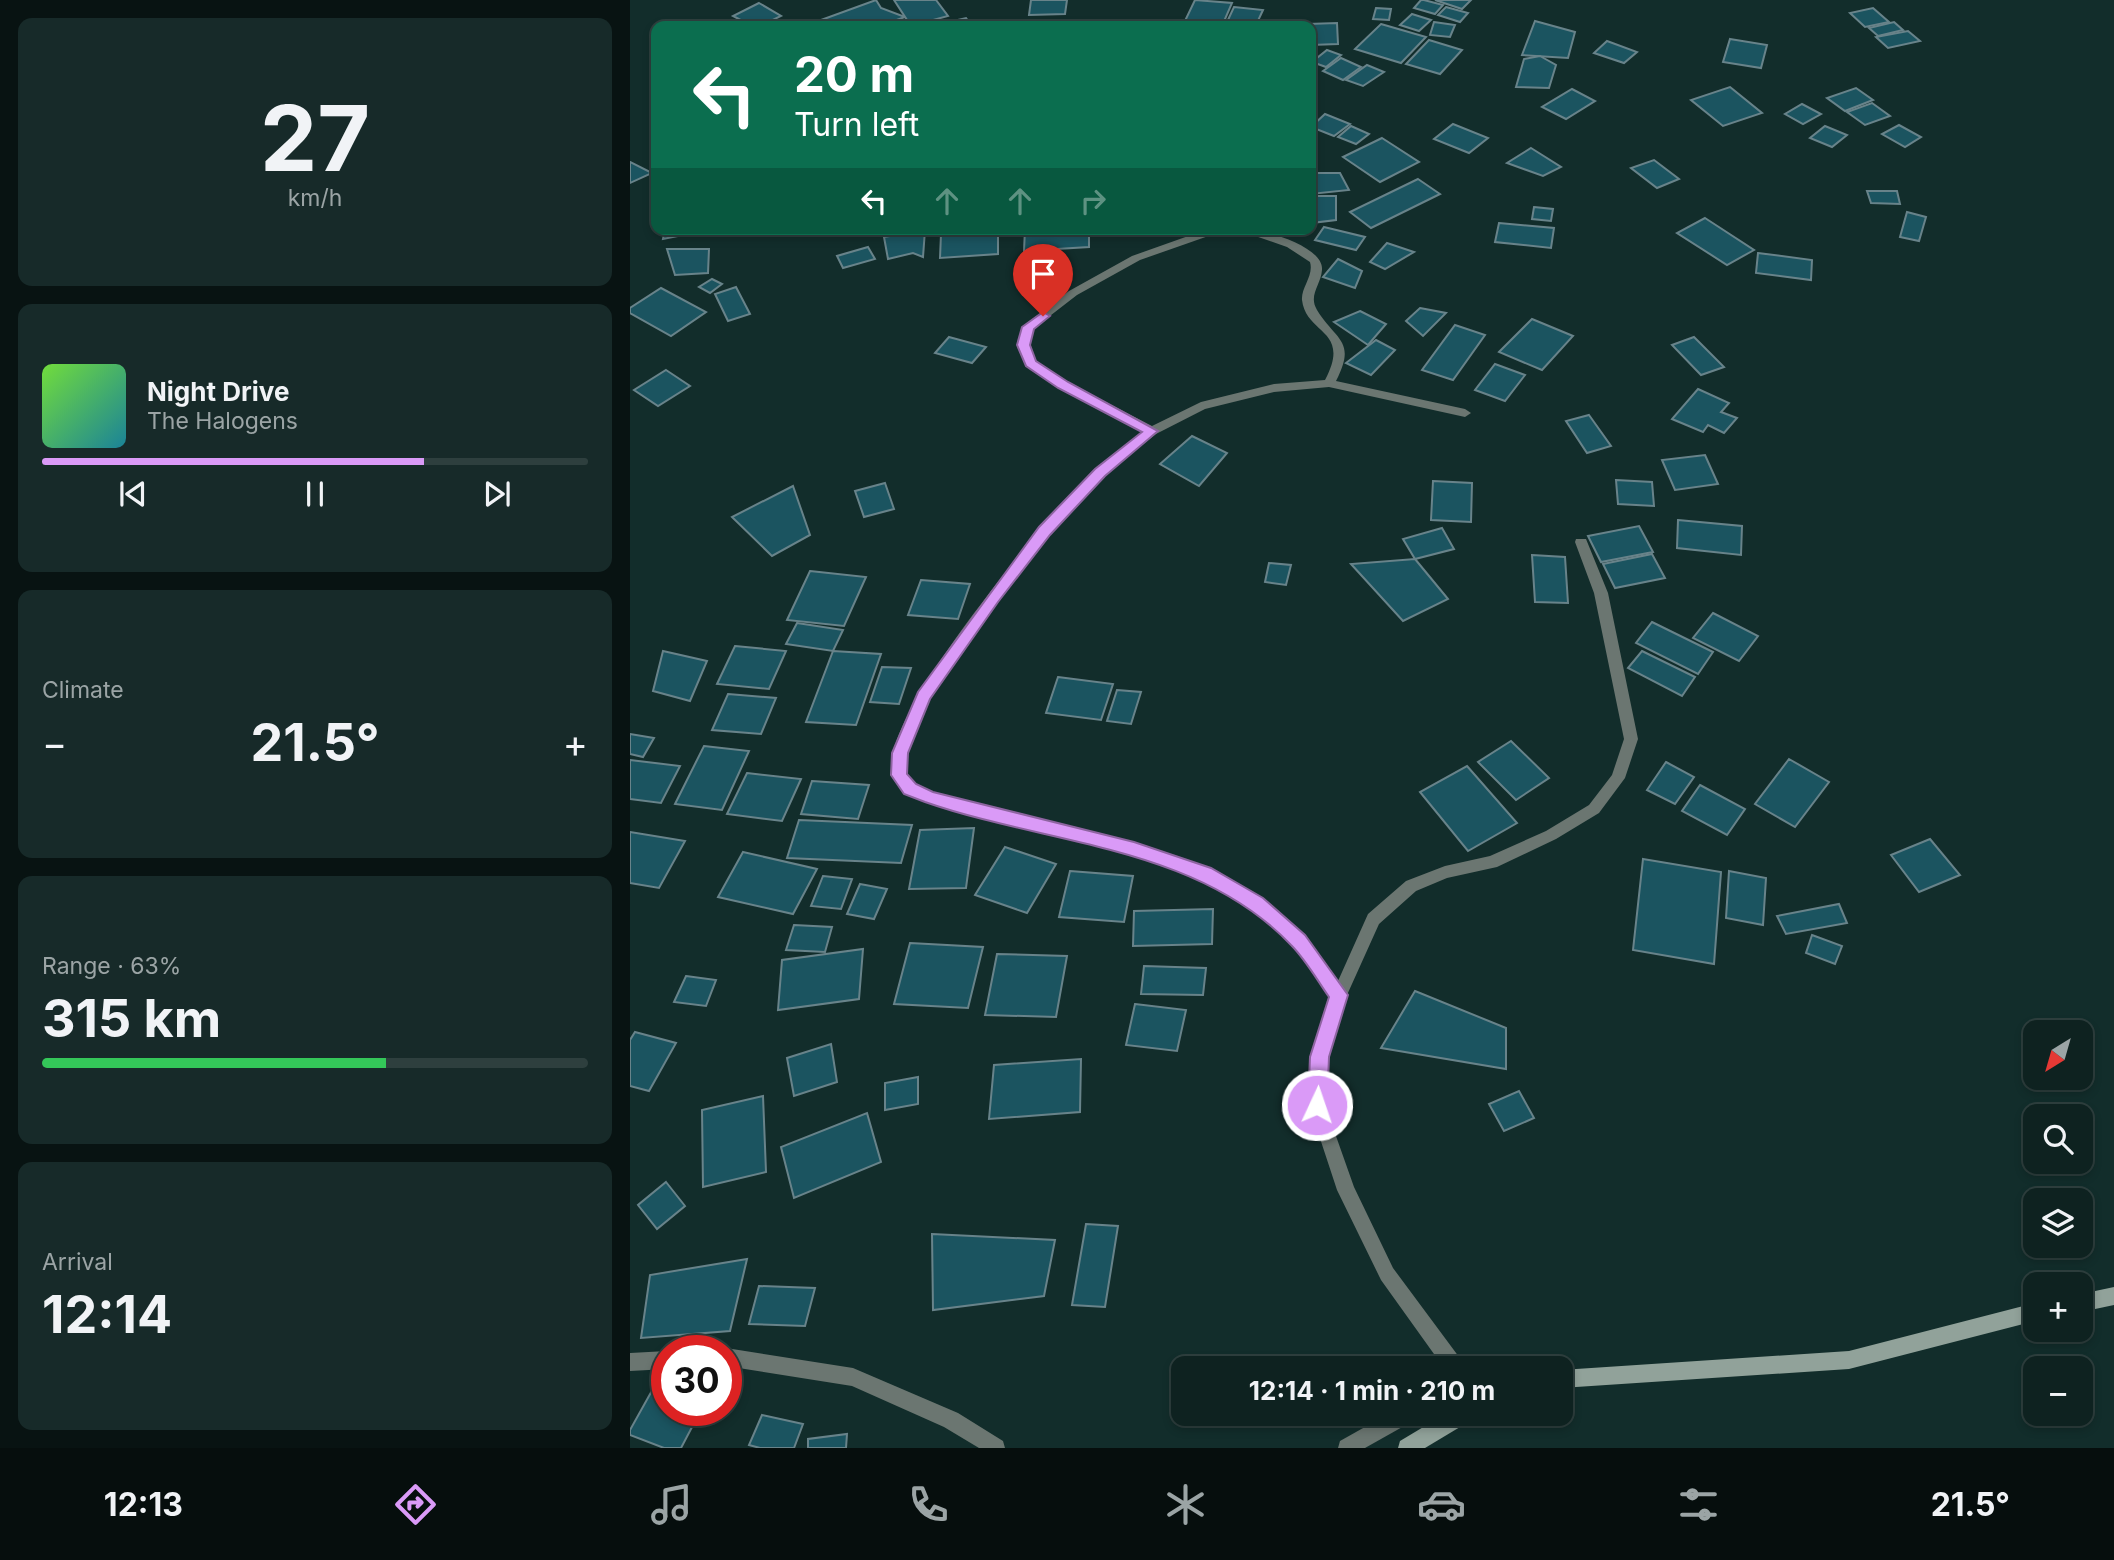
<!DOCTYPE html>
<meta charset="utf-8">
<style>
:root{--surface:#0e2220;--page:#172a29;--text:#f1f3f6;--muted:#9ba4a5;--line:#2e3f3e;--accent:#da9af7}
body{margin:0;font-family:Inter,sans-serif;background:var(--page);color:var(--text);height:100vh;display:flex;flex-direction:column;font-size:26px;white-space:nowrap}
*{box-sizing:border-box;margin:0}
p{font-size:23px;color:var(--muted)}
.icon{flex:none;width:38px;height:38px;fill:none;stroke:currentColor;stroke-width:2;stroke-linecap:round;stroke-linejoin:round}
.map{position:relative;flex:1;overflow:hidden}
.sheet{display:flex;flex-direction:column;gap:18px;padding:18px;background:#081312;width:630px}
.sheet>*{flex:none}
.guide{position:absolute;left:21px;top:21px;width:665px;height:214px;border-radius:14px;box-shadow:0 4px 10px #0003,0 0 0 2px var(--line);background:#0b6e4f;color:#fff;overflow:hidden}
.needle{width:46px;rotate:217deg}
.fabs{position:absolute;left:1393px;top:1020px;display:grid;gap:14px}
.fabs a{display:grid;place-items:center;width:70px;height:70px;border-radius:14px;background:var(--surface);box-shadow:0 4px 10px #0003,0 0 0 2px var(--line);font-size:35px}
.speed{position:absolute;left:21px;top:1335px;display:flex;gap:14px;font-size:35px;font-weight:700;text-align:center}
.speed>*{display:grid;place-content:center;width:91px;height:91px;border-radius:50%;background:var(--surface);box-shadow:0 4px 10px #0003,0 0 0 2px var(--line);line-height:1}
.speed .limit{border:10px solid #d22;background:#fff;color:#111}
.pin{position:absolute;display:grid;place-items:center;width:60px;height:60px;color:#fff;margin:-72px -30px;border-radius:50% 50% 50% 0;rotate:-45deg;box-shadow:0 0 7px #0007}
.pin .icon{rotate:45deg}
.me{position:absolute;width:77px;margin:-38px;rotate:3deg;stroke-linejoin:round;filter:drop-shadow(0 0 5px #0008)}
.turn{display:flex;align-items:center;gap:24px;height:147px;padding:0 28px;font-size:32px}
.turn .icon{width:91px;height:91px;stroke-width:2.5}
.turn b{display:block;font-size:49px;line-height:60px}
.lanes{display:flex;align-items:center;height:66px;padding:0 28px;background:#0003;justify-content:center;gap:35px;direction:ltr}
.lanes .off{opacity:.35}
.big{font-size:52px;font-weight:700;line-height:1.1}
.sheet .card{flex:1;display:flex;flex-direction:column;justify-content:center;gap:10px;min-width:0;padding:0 24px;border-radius:14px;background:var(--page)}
.sheet .dial{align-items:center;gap:0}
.dial b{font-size:91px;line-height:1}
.song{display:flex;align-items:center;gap:21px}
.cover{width:84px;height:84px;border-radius:10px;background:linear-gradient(135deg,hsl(100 70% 55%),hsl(190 70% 35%))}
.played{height:7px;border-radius:4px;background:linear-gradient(90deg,var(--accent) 70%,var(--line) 70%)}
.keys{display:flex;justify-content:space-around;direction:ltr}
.heat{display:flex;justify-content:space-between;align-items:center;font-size:38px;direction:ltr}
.charge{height:10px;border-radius:5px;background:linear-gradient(90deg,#34c759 63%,var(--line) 0)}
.trip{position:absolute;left:541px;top:1356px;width:402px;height:70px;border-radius:14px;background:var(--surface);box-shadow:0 4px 10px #0003,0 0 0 2px var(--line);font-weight:700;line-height:70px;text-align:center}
.tabs{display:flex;height:112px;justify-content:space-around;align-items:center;background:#060e0d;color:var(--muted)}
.tabs .icon{width:49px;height:49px}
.tabs .current{color:var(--accent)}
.tabs b{font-size:32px;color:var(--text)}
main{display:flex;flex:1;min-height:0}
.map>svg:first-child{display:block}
.building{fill:#1b5460;stroke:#68838a;stroke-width:2}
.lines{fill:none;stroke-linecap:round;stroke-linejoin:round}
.street{fill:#6b7671;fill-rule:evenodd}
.secondary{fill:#91a29a;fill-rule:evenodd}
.route{fill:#da9af7;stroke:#8e64a1;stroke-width:2}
</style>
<main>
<section class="sheet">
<div class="card dial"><b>27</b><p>km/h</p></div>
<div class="card">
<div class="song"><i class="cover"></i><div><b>Night Drive</b><p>The Halogens</p></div></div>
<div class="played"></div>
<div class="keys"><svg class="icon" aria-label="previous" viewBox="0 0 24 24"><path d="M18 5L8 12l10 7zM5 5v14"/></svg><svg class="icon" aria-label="pause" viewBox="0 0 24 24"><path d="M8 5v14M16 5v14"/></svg><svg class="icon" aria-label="next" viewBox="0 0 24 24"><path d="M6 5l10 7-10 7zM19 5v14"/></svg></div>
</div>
<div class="card"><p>Climate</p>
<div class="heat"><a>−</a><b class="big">21.5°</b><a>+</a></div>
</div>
<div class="card"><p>Range · 63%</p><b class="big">315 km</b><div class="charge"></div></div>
<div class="card"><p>Arrival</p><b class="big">12:14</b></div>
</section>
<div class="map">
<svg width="1484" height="1448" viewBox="0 0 1484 1448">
<rect width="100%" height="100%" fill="#122d2b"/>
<g class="building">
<path d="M246,0L251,8L275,17L250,26H201L191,20Z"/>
<path d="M264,0H306L318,16L281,26Z"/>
<path d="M401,0H437L435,14L399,15Z"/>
<path d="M565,0L602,3L592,26L553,25Z"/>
<path d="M791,0H794L813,5L805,14L784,8Z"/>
<path d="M805,0H841L832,9Z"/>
<path d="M129,3L151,16L130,26H122L103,16Z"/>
<path d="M604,7L633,10L626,25L597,22Z"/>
<path d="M816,7L838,13L830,22L808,15Z"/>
<path d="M746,8L761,9L759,20L743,19Z"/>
<path d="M1243,8L1259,22L1235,27L1220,13Z"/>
<path d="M782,14L801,20L789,31L770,25Z"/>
<path d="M336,18L342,26H301Z"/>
<path d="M905,21L945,32L938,58L892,55Z"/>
<path d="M804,22L825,25L820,37L800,35Z"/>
<path d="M1264,22L1273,30L1248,36L1239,28Z"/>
<path d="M707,23L708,44L681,45V26L677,24Z"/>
<path d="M751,24L796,37L771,63L725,49Z"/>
<path d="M1278,31L1290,41L1258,48L1246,37Z"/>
<path d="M1100,39L1137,45L1131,68L1093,62Z"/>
<path d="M799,40L832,50L810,74L776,64Z"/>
<path d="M977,41L1007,52L994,63L964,53Z"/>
<path d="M697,50L711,55L696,67L682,62Z"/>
<path d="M910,56L926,65L919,88L886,87L894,59Z"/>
<path d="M711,58L731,67L713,80L693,71Z"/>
<path d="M737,65L754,72L733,86L716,80Z"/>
<path d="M1100,87L1132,113L1093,126L1061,100Z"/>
<path d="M1226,88L1243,100L1215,111L1197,98Z"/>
<path d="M942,89L965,101L936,119L912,107Z"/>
<path d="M1242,103L1260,116L1235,125L1217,112Z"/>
<path d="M1172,104L1191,114L1173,124L1155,114Z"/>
<path d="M695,114L720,124L704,136L681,127Z"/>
<path d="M823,124L858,138L839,153L804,139Z"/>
<path d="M1269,125L1291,137L1275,147L1252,134Z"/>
<path d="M721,126L739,134L726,144L708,137Z"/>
<path d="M1195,126L1217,135L1202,147L1180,138Z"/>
<path d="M752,138L789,162L750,182L713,157Z"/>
<path d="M901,148L931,167L913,176L877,163Z"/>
<path d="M1024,160L1049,179L1027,188L1001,168Z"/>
<path d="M0,162L22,173L0,183Z"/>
<path d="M681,173H710L719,190L681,194Z"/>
<path d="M788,179L810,194L741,228L720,212Z"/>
<path d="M1237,191H1267L1270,204L1241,203Z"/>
<path d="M681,196H706V220L681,223Z"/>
<path d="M904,207L923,209L921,221L902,219Z"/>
<path d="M1277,212L1296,217L1289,241L1270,237Z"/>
<path d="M1075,218L1124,250L1097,265L1047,233Z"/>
<path d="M869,223L924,228L921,248L865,242Z"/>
<path d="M694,227L735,237L726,250L685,240Z"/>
<path d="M35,229H67L68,232L33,239Z"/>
<path d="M395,229H459V247L394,251Z"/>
<path d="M485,229H545V235H484Z"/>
<path d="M295,230L293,257L283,253L258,259L254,237Z"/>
<path d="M368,230V254L310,258L311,234Z"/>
<path d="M757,243L784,252L755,269L740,262Z"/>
<path d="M238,247L245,259L213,268L207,256Z"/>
<path d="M37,249H79L78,273L45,275Z"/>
<path d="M1128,253L1182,260L1181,280L1126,273Z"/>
<path d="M708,259L732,271L725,288L693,277Z"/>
<path d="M82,279L92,284L80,293L69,287Z"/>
<path d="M106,287L120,314L98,321L85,294Z"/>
<path d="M31,288L76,312L41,336L0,313V308Z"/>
<path d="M790,308L816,313L793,336L776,321Z"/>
<path d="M730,311L756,324L738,345L704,322Z"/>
<path d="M902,319L943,336L912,370L869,352Z"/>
<path d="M825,325L855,335L823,380L792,370Z"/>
<path d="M319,337L356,347L342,363L305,353Z"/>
<path d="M1064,337L1094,367L1071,375L1042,345Z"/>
<path d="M746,340L765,350L741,375L716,363Z"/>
<path d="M865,364L895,375L875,401L845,390Z"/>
<path d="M36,370L60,386L28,406L4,390Z"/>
<path d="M1068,389L1099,403L1091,412L1107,418L1094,433L1078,425L1073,432L1042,419Z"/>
<path d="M959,415L981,446L957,453L936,421Z"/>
<path d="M562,436L597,453L569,486L530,464Z"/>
<path d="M1075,455L1088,484L1045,490L1032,460Z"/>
<path d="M986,480L1022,482L1024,506L988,504Z"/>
<path d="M803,481L842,483L841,522L801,520Z"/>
<path d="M255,483L264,509L234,517L225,491Z"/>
<path d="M163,486L180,535L142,556L102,517Z"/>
<path d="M1048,520L1112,526L1111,555L1047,548Z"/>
<path d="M1009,526L1023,552L971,562L958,536Z"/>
<path d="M812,528L824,549L785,559L773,539Z"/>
<path d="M1022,554L1035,578L985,588L973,564Z"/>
<path d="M902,555L935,557L938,603L905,602Z"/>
<path d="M785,559L818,599L773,621L721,564Z"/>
<path d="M639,563L661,565L656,585L635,582Z"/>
<path d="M180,571L236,577L214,626L157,620Z"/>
<path d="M291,580L340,584L328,619L278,615Z"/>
<path d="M1083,613L1128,636L1109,661L1063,638Z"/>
<path d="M1022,622L1083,652L1068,674L1006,643Z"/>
<path d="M167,623L213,630L203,651L156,644Z"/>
<path d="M105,646L156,651L139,689L87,684Z"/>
<path d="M33,651L77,661L60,701L23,691Z"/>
<path d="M203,651L251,654L226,725L176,722Z"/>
<path d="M1012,651L1065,677L1052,696L998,668Z"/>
<path d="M252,667L281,668L269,704L240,702Z"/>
<path d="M428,677L483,684L471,720L416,713Z"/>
<path d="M487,690L511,692L501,724L477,721Z"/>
<path d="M98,694L146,698L131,734L82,730Z"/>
<path d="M0,734L24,738L13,757L0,754Z"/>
<path d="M881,741L919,778L886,800L848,762Z"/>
<path d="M74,746L119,751L92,810L45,804Z"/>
<path d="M1159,759L1199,782L1165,827L1125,804Z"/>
<path d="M0,760L50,766L31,803L0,799Z"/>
<path d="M1036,762L1064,777L1045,804L1017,790Z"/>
<path d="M837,766L887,823L838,851L790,792Z"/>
<path d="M117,773L171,779L152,821L97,814Z"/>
<path d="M182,781L239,785L228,819L171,814Z"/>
<path d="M1070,785L1115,809L1097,835L1052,811Z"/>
<path d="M169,820L282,825L271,863L157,858Z"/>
<path d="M344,828L336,888L279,889L290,830Z"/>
<path d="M0,832L55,841L29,888L0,883Z"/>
<path d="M1300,839L1330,875L1289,892L1261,855Z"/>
<path d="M375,847L426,864L397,913L345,895Z"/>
<path d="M113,852L187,869L163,914L88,897Z"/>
<path d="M1013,859L1091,872L1084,964L1003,950Z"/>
<path d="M440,871L503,876L494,922L429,917Z"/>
<path d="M1099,871L1136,878L1133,925L1096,918Z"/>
<path d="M193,876L222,879L211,909L181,906Z"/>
<path d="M230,884L257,889L244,919L217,914Z"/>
<path d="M1209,904L1217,923L1156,934L1147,916Z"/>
<path d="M583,909L582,944L503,946L504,911Z"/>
<path d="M164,925L202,927L195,952L156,950Z"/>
<path d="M1182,935L1212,946L1205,964L1176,953Z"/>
<path d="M280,943L353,947L338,1008L264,1004Z"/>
<path d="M233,949L229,999L148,1010L152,960Z"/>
<path d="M367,954L437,956L426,1017L355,1015Z"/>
<path d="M514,966L576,968L573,995L511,994Z"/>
<path d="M56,976L86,980L76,1006L44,1002Z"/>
<path d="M785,991L876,1028V1069L751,1048Z"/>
<path d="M505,1004L556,1010L547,1051L496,1045Z"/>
<path d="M5,1032L46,1043L19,1091L0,1086V1040Z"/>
<path d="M201,1044L207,1082L164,1096L157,1058Z"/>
<path d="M451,1059L450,1112L359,1119L364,1065Z"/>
<path d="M288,1077V1104L255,1110V1083Z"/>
<path d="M889,1091L904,1118L874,1131L859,1104Z"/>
<path d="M133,1096L136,1172L73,1187L72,1110Z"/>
<path d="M237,1113L251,1162L164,1198L151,1147Z"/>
<path d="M36,1182L55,1206L27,1229L8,1205Z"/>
<path d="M456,1224L488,1226L475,1307L442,1305Z"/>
<path d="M302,1234L425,1240L414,1296L303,1310Z"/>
<path d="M117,1259L100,1331L11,1338L20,1275Z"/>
<path d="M129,1286L185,1288L175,1326L119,1324Z"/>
<path d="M24,1387L37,1392V1410H71L51,1448H34L0,1435V1430Z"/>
<path d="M132,1415L173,1424L164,1448H130L119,1445Z"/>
<path d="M217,1434L216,1448H178V1439Z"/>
</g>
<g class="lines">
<g class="street">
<path d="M578,229C594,229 611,227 627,230C643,233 694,248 692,270C691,285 678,295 687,310C706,341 727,340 706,381L835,409L841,413L835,417L699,387L644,392L575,409L526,434L474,475L419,534L368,601L299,699L277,753L276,774L285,785L303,793L504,843L580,868L632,899L673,935L708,981L738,914L776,881L815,866L860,856L916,831L959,805L982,775L994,739L964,593L945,542L946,539H956L978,593L1008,739L995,778L969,813L926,839L867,867L817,878L786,891L749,924L717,995L697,1057L695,1105L724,1187L763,1268L832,1361L834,1368H814L751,1280L707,1190L679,1105L681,1057L701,996L663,945L622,909L570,878L504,855L300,804C286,799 269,792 263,777C242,722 422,513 463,471C478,457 497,444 513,432L429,388L396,366L388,345L392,327L439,291L502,256ZM605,229L657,247L680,262C684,276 671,287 672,300C676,335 722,329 695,380L644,384L571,402L522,426L437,382L405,361L400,345L403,329L447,295L510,260L587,233Z"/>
<path d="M96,1348L223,1368L328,1413L373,1441L375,1448H349L314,1427L222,1386L96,1366V1351H89Z"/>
<path d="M37,1351V1369L0,1371V1353Z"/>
<path d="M758,1414H785L783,1421L735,1448H708L710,1441Z"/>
</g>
<g class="secondary">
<path d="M1484,1287V1305L1451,1312V1294Z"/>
<path d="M1405,1303V1321L1219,1369L931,1388V1370L1219,1351Z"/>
<path d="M815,1414H842L840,1421L795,1448H768L770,1441Z"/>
</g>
</g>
<path class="route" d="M413,312L420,316L404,329L400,345L406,361L438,382L528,431L475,476L420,535L368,602L300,699L278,753L277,774L286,784L303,792L504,842L581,868L633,898L675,935L718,995L699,1057L697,1105L694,1112L687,1114L681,1112L678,1105L680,1057L699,997C687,980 676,960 661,945C566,845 418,845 295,802L274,794L261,775L262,753L288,692L409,527L465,469L512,432L428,388L396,366L387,345L392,327Z"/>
</svg>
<div class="fabs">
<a><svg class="needle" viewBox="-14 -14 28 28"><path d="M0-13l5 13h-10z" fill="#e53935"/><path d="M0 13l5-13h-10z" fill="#9ba4a5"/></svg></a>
<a><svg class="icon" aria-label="search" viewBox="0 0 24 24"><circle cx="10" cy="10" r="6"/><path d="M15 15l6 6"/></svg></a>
<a><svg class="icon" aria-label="layers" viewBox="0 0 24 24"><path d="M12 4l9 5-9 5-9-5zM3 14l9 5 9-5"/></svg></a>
<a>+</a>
<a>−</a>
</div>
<div class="speed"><div class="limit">30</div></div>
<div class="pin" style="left:413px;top:316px;background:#d93025"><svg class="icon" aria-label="arrive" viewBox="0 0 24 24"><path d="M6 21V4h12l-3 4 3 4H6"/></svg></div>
<svg class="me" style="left:687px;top:1105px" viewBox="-20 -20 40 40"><circle r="17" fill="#da9af7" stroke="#fff" stroke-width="3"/><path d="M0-11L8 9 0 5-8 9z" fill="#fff"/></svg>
<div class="trip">12:14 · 1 min · 210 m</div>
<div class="guide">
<div class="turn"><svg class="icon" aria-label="left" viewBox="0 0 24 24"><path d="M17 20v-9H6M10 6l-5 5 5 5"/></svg><div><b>20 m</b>Turn left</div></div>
<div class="lanes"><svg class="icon" aria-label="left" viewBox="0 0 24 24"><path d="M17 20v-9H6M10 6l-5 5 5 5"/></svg><svg class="icon off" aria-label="ahead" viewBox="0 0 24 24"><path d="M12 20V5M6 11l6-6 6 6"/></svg><svg class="icon off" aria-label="ahead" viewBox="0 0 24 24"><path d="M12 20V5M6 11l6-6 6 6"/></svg><svg class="icon off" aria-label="right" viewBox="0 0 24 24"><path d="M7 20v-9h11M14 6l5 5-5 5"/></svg></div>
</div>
</div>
</main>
<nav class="tabs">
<b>12:13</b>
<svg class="icon current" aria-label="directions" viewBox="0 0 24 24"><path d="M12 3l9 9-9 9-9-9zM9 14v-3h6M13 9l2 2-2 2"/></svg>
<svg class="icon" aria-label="music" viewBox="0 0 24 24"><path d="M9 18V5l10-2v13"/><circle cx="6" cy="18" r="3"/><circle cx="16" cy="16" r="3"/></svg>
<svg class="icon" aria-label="phone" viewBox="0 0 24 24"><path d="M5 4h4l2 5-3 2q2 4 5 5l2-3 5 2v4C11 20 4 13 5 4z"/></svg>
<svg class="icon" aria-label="climate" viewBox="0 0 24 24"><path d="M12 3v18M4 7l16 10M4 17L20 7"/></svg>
<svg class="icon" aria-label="car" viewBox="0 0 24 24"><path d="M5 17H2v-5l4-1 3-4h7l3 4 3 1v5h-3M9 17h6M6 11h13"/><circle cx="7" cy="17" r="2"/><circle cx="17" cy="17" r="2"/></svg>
<svg class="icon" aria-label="filters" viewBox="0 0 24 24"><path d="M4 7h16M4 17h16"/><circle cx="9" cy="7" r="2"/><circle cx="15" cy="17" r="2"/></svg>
<b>21.5°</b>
</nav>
